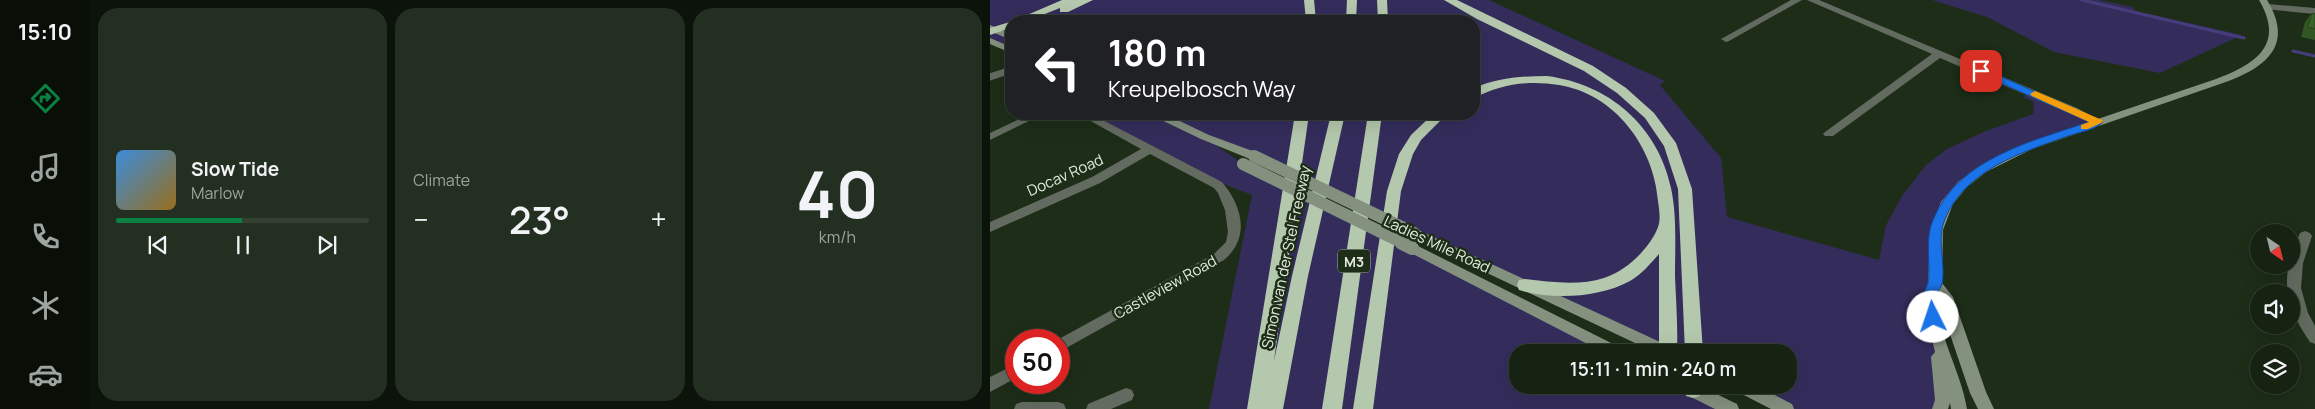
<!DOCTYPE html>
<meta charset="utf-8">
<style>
:root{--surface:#162212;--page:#232f20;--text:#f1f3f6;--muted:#9ea49f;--line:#353f32;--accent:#0b8043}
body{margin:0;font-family:Manrope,sans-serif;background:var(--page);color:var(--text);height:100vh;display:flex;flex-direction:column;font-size:19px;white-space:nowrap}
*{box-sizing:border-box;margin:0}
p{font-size:16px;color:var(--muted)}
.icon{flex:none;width:28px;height:28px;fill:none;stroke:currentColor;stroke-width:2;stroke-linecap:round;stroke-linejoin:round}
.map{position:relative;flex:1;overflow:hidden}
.side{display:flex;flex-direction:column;gap:8px;padding:8px;background:#0c130a;width:900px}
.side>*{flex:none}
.guide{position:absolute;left:15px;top:15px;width:475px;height:105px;border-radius:20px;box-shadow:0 5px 20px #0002,0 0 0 1px var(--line);background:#202124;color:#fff;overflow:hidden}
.needle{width:32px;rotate:145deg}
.buttons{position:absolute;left:1260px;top:224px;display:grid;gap:10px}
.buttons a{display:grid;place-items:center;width:50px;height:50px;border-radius:50%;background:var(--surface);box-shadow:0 5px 20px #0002,0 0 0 1px var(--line);font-size:25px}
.speed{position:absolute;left:15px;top:329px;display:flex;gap:10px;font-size:25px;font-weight:700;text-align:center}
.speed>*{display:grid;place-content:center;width:65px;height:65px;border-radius:50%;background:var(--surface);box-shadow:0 5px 20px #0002,0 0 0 1px var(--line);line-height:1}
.speed .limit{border:8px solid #d22;background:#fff;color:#111}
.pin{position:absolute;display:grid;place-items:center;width:42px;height:42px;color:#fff;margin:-21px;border-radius:10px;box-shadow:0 2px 8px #0006}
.me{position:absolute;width:55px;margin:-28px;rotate:356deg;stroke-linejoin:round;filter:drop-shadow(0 0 4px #0008)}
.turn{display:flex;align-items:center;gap:18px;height:105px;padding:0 20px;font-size:22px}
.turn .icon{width:65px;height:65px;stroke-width:2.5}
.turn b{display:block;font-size:35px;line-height:42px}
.big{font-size:38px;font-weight:600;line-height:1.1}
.side .widget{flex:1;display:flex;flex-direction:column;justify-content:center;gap:8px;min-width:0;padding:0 18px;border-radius:20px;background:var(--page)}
.side .dial{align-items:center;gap:0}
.dial b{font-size:65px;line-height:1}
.song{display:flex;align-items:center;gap:15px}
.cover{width:60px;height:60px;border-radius:8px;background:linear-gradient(135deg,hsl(210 70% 55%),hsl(40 70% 35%))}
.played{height:5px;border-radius:2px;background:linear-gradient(90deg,var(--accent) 50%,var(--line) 50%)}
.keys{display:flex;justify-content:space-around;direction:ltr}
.heat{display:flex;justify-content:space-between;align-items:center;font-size:28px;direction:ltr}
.side .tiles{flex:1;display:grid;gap:8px;grid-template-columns:repeat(3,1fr)}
.trip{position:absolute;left:519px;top:344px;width:288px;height:50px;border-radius:20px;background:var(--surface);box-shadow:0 5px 20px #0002,0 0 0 1px var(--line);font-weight:600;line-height:50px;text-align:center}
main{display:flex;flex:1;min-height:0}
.tab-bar{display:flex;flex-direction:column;width:90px;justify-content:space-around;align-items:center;background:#090e07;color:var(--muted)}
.tab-bar .icon{width:35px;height:35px}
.tab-bar .on{color:var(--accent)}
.tab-bar b{font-size:22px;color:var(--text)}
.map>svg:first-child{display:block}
.green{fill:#342d5c}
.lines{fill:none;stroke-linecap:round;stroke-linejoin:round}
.stream{stroke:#483d7c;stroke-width:3}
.lane{stroke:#636b60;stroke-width:7}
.street{fill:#636b60;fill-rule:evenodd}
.secondary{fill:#84917f;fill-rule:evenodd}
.highway{fill:#b4c8ad;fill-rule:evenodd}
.secondary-bridge-far1{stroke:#84917f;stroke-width:12}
.secondary-bridge{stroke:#84917f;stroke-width:14}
.wall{fill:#315622}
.building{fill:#396428;stroke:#28461c}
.route{fill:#1a73e8;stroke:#114b97}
.slow{fill:#f59e0b}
.labels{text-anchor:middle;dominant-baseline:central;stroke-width:5;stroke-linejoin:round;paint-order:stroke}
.shield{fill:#1d2d18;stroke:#a7b3a3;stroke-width:1}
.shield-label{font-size:14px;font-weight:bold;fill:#e2ecde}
.street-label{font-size:15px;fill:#e2ecde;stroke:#1d2d18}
</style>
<main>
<nav class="tab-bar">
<b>15:10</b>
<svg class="icon on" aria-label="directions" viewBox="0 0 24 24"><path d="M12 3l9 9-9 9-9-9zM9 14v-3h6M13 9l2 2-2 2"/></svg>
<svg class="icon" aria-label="music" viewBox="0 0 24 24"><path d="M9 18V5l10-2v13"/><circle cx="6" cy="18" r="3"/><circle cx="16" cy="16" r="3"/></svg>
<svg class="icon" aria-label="phone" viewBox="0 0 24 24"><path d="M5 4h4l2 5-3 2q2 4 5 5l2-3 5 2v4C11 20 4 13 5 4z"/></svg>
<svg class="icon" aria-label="climate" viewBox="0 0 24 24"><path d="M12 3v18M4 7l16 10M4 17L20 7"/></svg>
<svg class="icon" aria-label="car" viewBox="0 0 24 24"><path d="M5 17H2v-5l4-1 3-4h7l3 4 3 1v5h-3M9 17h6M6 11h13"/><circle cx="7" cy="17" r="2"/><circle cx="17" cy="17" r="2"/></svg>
</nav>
<section class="side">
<div class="tiles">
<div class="widget">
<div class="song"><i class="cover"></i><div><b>Slow Tide</b><p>Marlow</p></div></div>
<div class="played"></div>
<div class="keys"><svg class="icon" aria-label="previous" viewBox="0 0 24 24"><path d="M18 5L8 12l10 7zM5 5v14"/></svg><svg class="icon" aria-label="pause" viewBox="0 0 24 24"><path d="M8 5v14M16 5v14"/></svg><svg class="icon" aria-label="next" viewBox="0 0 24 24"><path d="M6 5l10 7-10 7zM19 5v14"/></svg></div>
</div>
<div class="widget"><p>Climate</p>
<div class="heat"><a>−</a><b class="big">23°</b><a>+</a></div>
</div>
<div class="widget dial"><b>40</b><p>km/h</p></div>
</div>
</section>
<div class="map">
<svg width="1325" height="409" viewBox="0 0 1325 409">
<rect width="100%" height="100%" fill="#1d2d18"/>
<g class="green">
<path d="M0,0H499L675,81L670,85L731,158L737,217L889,260L896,225L912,196L936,165L957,149L996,131L1043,114L1044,102L1033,97L1039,92L1108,122L1036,147L970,187L945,242L950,409H796L750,385H798V352H678L424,233L217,139L253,164L626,352H528V385H693L741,409H219L262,195L221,179L93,114H484V21H21V50L0,41Z"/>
<path d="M942,0H1109L1143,7L1145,11L1252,35L1170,73L1064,52L997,17Z"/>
</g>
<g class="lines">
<g class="stream">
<path d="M1092,0L1254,38"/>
<path d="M1303,51L1325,56"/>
</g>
<path class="lane" d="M0,77L21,70"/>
<g class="street">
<path d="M801,0H812L739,41L736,42L731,39Z"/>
<path d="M817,0H829L1087,108L1113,122L1112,124H1104L950,58L843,136H835L833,134L835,132L942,54Z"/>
<path d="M1277,4L1325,8V14L1274,9L1273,7Z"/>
<path d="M40,114H53L0,140V133Z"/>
<path d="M88,114H101L232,182C253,207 260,238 234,260L69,352V340H67L224,254L236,242L238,232L235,210L228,193L224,188L160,154L110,183L0,232V222L102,177L151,149Z"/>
<path d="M1315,231L1320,233L1322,236L1313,263L1311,288L1318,313L1325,326V344L1320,342C1309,326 1301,312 1301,292H1298C1296,283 1297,274 1299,265H1301V256L1310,233Z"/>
<path d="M26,364V378L0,392V377Z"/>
<path d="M136,388L142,390L144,395L142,400L121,409H96L98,404Z"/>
<path d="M32,402H68L74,404L76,409H24L26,404Z"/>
</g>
<g class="secondary">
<path d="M1269,0H1277C1305,46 1275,68 1233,83L1042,149L996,172L977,187L963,204L953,230L952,283L963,297L996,392L1004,409H988L980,393L947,296C947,335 971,371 977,409H961L960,403L958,409H942L945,400L941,357L945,352L933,302L938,282L940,230L951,202L968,182L988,167L1034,144L1226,79C1267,64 1295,44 1269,0Z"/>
<path d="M0,25L21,34V40L0,31Z"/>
<path d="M0,38L21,47V53L0,44Z"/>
<path d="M162,114H175L219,135L268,153L270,156L268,159H260L211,139L163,116Z"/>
<path d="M424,228L683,348L686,352H664L419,236L417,233Z"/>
<path d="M422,243L631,348L633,352H613L417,251L415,248L417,245Z"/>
<path d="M685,385H708L747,404L749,409H725L687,390Z"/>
<path d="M742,385H765L802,404L804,409H781L744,390Z"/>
</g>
<g class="highway">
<path d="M72,0H103L78,12H70V8L37,21H21V28L0,35V28L23,21Z"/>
<path d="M314,0H324L326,21H316Z"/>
<path d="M357,0H367L366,21H356Z"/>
<path d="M387,0H397L398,21H388Z"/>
<path d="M454,0H467L603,66L636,88L664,113L686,143L702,189L713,352H695L688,189L674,146L655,118L627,93L594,71L487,19Z"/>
<path d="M557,76C619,84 668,126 681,188C687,216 685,247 685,276C686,301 688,327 687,352H669V254C660,264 652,274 640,281C609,298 562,300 529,290L527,285L529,280L535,279C561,282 589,286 614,278C629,273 641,264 652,252C658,245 665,236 668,227C671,220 669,208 668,201C664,147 625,94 569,85C550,82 528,82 509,88C500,90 492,95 484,97V88C507,78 532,76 557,76Z"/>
<path d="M305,114H319L284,361L302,276L341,114H355L318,276L293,409H257Z"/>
<path d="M378,114H392L352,409H332Z"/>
<path d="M443,114H457L431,140L423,154L411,191L383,409H363L397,191L409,154L421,135Z"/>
<path d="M694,385H712L710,396L703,398L696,396Z"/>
</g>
<g class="secondary-bridge-far1">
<path d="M264,156L424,233"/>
<path d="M253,164L415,244"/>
</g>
<path class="secondary-bridge" d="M412,243L422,248"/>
</g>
<path class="wall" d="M1322,13L1325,14V40L1311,37L1315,22Z"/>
<path class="building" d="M1322,13L1325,14V29L1318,27Z"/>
<path class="route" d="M988,69H994L1113,122C1105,130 1089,132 1078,136C1032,152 975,170 955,219C946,240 956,263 952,284C951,288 947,291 947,294C945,303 952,312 948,320H939C936,315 932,301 934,294C936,285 939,286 939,273C939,256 936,236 943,220C968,158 1043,141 1099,122L988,73Z"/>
<path class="slow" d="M1045,91L1112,120L1113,122L1098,129H1091V125L1099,122L1042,96L1040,94Z"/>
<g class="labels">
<rect class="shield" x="348" y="249.5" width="32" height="23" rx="4"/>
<g class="shield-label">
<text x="364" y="261">M3</text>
</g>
<g class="street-label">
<text transform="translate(75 175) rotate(-24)">Docav Road</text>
<text transform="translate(447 244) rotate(25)">Ladies Mile Road</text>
<text transform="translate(296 257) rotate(-78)">Simon van der Stel Freeway</text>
<text transform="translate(175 287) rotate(-29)">Castleview Road</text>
</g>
</g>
</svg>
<div class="buttons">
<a><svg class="needle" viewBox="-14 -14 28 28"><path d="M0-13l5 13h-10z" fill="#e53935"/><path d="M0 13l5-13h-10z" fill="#9ea49f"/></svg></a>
<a><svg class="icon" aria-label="sound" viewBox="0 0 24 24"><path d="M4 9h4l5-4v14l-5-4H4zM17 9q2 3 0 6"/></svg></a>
<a><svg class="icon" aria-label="layers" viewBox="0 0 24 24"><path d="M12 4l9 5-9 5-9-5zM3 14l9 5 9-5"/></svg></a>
</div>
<div class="speed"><div class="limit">50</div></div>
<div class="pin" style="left:991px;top:71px;background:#d93025"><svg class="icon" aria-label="arrive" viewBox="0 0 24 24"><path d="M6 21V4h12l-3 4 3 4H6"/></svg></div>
<svg class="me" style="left:943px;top:317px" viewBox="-20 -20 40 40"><circle r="19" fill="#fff"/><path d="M0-13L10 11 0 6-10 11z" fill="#1a73e8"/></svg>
<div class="trip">15:11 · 1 min · 240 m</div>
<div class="guide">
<div class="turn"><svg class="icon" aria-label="left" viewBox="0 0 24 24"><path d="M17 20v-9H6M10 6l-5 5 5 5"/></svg><div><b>180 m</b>Kreupelbosch Way</div></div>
</div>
</div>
</main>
